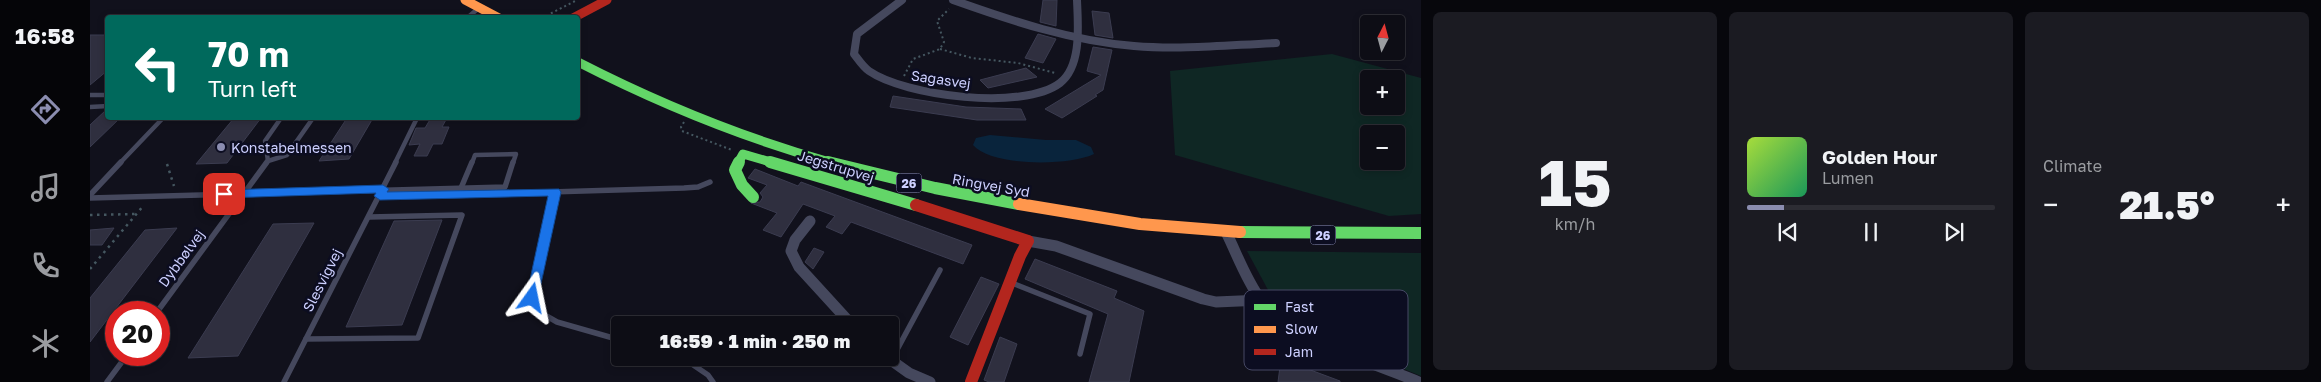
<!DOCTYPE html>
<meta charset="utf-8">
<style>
:root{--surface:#0d0d15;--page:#1b1b22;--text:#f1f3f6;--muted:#9a9ca0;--line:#2d2d34;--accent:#8b8db0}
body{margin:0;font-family:"Golos Text",sans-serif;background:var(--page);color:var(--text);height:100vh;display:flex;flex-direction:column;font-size:19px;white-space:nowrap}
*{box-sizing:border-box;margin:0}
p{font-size:16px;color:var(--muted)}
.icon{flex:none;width:28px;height:28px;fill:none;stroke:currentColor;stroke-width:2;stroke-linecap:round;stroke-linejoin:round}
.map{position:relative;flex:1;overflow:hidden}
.details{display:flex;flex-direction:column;gap:12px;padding:12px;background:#07070c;width:900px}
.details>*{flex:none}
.banner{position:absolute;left:15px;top:15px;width:475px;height:105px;border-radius:5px;box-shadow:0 2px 8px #0003,0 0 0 1px var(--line);background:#00695c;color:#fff;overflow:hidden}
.needle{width:32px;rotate:6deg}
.buttons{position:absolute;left:1270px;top:15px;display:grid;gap:10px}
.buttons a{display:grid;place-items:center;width:45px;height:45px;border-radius:5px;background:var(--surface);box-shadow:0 2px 8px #0003,0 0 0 1px var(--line);font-size:25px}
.speed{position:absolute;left:15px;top:301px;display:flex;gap:10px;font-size:25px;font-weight:700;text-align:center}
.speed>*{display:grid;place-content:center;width:65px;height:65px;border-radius:50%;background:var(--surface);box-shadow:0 2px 8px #0003,0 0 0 1px var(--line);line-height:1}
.speed .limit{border:8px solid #d22;background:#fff;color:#111}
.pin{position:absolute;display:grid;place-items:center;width:42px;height:42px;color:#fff;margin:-21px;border-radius:10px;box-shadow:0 2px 8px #0006}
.me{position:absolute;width:55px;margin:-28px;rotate:12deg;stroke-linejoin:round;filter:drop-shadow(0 0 4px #0008)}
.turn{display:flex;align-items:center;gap:18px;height:105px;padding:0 20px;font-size:22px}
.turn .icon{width:65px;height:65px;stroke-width:2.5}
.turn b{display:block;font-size:35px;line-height:42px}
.big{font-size:38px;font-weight:800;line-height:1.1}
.details .tile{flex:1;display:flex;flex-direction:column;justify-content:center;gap:8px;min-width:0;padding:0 18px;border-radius:8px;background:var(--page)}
.details .dial{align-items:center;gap:0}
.dial b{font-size:65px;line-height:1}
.song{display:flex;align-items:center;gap:15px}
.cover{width:60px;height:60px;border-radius:8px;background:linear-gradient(135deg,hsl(80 70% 55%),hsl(150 70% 35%))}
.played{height:5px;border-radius:2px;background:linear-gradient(90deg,var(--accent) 15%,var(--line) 15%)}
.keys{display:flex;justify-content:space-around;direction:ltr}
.heat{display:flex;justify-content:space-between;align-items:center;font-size:28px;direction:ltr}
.details .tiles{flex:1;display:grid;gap:12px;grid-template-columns:repeat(3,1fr)}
.trip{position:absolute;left:521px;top:316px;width:288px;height:50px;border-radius:5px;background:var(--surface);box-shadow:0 2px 8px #0003,0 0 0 1px var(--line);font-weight:800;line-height:50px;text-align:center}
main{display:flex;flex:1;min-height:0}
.dock{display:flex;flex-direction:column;width:90px;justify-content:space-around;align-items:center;background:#050508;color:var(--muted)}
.dock .icon{width:35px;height:35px}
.dock .current{color:var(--accent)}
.dock b{font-size:22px;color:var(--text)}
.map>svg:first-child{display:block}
.green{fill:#0f2724;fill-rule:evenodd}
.water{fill:#09243c}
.building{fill:#2f2f3f;stroke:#3b3c50}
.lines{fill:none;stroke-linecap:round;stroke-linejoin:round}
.path-far1{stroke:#455760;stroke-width:2;stroke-dasharray:2 3;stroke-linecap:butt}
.path{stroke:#455760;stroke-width:2.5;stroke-dasharray:2.5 4.5;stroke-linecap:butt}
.lane-far1{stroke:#45485d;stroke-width:4.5}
.lane{stroke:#45485d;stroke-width:5.5}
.street-far1{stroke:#45485d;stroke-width:8}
.street{stroke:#45485d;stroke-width:11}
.fast-far1{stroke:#63d668;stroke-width:9}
.fast{stroke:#63d668;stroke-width:12}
.slow-far1{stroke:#ff974d;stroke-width:9}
.slow{stroke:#ff974d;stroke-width:12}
.jam-far1{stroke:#b3261e;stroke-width:9}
.jam{stroke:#b3261e;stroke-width:12}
.route{fill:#1a73e8;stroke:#114b97}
.poi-dot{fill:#8b8db0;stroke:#0c0d21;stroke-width:2}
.labels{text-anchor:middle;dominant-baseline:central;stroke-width:5;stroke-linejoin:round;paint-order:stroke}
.shield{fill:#0c0d21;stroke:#9396bc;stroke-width:1}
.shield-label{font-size:12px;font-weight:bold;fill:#cdd0ff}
.street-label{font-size:14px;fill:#cdd0ff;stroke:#0c0d21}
.poi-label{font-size:14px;fill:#cdd0ff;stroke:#0c0d21;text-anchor:start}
.key{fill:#0c0d21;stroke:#464864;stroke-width:1}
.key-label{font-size:14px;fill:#cdd0ff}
</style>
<main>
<nav class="dock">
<b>16:58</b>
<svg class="icon current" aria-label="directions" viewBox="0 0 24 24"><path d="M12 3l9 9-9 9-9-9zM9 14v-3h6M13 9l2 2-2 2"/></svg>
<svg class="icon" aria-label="music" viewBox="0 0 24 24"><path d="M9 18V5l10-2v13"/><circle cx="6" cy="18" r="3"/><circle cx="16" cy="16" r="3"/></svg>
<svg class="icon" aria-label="phone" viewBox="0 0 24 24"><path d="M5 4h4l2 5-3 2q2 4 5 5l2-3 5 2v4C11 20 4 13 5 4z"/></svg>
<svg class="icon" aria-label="climate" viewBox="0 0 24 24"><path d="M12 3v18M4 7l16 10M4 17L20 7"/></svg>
</nav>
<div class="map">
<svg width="1331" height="382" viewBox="0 0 1331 382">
<rect width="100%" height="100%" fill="#11111c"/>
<g class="green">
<path d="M1242,54L1331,78V214L1299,216L1085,155L1080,71ZM1279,79H1306V106H1279ZM1279,134H1306V161H1279Z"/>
<path d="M1157,251L1331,253V376L1239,338L1213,326L1195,314L1183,299Z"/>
</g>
<path class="water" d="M900,135L956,140H986L1001,147L1004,154C979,166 902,167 883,145L886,138Z"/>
<g class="building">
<path d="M953,0H967L966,26L950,22Z"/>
<path d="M1002,11L1019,13L1023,38L1005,35Z"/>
<path d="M948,34L966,39L953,63L935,58Z"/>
<path d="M0,35H18V70L0,85Z"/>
<path d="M1003,47L1022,50L1013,90L1005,95L1007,96L972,118L955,109L1011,75L997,71Z"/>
<path d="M936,68L947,77L898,88L890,80Z"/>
<path d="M803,96L876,107L931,109L936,120H887L800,107Z"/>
<path d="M16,110H18V118H30L0,147V125Z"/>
<path d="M144,118H171L137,163L106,164Z"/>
<path d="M257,118H283L259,159L229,161Z"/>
<path d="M341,118H357L352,127H359L352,144H343L337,156H324L330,144L319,145L326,128H335Z"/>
<path d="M665,169L708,186L711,182L882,245L873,264L761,222L752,234L736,227L745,216L713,204L691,237L673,230L687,213L661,203L670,202L673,197L670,193L677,185L658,178Z"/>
<path d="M352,220L312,325L256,327L304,221Z"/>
<path d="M224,223L148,356L98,358L183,224Z"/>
<path d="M24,228L12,245H0V230Z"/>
<path d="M87,228L0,342V298L55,230Z"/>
<path d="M724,248L734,252L723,269L715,262Z"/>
<path d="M945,259L1027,291L1024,298L1054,311L1039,382H999L1018,314L935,279Z"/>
<path d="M891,277L909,284L878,345L860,337Z"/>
<path d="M910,337L927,344L914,382H899L894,380Z"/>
<path d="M1191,359L1250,381V382H1188Z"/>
</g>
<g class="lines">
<g class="path-far1">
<path d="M452,18L487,0"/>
<path d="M850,49L882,58L928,63L965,73"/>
<path d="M814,76L823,59L850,49L854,42L847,21L859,9"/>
<path d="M594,122L591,127L592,131L642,150"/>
</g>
<g class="path">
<path d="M77,164L84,186"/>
<path d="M0,215L46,214"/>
<path d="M0,269L54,205"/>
</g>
<g class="lane-far1">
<path d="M377,18L390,7"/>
<path d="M0,95H18"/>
<path d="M0,107L18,106"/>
<path d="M178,161L197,155L223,118"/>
<path d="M30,163L73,118"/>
<path d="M176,163L178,161L175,141L191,118"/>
<path d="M305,163L327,118"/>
<path d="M382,163L385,155L426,154L423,163"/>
</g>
<g class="lane">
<path d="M371,188L382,162"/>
<path d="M465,192L442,298L446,310L467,322L530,340"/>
<path d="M0,195L31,162"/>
<path d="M290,197L594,188L608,187L620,182"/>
<path d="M0,198L415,187L423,162"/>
<path d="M922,283L1000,314L990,354"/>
<path d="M67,312L177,162"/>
<path d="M216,339L328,338L372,215L279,217"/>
<path d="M593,358L618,375L623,382"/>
<path d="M802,359L850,270"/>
<path d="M17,382L37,355"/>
<path d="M194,382L306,162"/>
</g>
<g class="street-far1">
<path d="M812,0L767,34L764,54C768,59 773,67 779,71C815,96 933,111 970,83C992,66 988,25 987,0"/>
<path d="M863,0C922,21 982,41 1044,46C1092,50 1139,45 1186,43"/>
</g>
<g class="street">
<path d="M720,221L705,240L701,251L709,267L762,325"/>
<path d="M1136,232C1147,254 1156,280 1171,300C1202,339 1283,363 1329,382"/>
<path d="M938,241L966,246L1113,299L1126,302L1172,300"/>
<path d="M798,358L819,373L840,382"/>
</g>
<g class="fast-far1">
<path d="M488,62C570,104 653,138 743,163"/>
<path d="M648,163L653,154L684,163"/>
</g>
<g class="fast">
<path d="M649,162L645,170L652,185L663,197"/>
<path d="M680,162L826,205"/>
<path d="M738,162L845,188L929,204"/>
<path d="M1150,232L1331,233"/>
</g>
<path class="slow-far1" d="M375,0L409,18"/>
<path class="slow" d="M929,204L1050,224L1150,232"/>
<path class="jam-far1" d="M483,18L517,0"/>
<path class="jam" d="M826,205L938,241L930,256L881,382"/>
</g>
<path class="route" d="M293,185L299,189L297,192L469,189L471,192L447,302H438L436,298L458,196L290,200L284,196L286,193L134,198L129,194L134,190Z"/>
<circle class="poi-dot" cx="131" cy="147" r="5"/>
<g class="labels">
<g class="shield">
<rect x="806.5" y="173.5" width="25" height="19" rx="4"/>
<rect x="1220.5" y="225.5" width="25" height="19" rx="4"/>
</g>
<g class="shield-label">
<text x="819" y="183">26</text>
<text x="1233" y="235">26</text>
</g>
<g class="street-label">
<text transform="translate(851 79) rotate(8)">Sagasvej</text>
<text transform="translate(746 166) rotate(17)">Jegstrupvej</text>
<text transform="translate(901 185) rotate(10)">Ringvej Syd</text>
<text transform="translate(91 258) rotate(-54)">Dybbølvej</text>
<text transform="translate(232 280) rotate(-63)">Slesvigvej</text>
</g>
<g class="poi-label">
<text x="141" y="147">Konstabelmessen</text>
</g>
</g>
<rect x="1154" y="290" width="164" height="80" rx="8" class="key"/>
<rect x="1164" y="304" width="22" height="6" fill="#63d668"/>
<rect x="1164" y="326" width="22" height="7" fill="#ff974d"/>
<rect x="1164" y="349" width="22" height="6" fill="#b3261e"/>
<g class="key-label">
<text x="1195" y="312">Fast</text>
<text x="1195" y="334">Slow</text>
<text x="1195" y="357">Jam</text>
</g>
</svg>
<div class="buttons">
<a><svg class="needle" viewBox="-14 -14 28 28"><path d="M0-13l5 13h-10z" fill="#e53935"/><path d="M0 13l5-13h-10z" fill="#9a9ca0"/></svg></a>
<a>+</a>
<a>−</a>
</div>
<div class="speed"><div class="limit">20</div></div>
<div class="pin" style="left:134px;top:194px;background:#d93025"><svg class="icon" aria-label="arrive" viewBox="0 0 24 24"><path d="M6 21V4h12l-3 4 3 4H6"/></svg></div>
<svg class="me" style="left:442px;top:298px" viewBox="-20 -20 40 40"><path d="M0-17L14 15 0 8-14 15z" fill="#1a73e8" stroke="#fff" stroke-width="4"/></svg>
<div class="trip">16:59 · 1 min · 250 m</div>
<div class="banner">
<div class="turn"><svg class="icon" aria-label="left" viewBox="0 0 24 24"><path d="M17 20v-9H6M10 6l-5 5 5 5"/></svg><div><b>70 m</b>Turn left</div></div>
</div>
</div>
<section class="details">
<div class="tiles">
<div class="tile dial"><b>15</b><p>km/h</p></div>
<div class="tile">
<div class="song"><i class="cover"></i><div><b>Golden Hour</b><p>Lumen</p></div></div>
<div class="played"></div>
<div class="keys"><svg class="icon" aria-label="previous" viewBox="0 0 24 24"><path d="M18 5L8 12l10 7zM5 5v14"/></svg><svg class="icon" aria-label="pause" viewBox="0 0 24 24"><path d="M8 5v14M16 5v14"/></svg><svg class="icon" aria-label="next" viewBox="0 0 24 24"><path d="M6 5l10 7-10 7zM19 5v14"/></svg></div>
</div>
<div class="tile"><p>Climate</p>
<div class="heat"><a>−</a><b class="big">21.5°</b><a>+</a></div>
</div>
</div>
</section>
</main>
